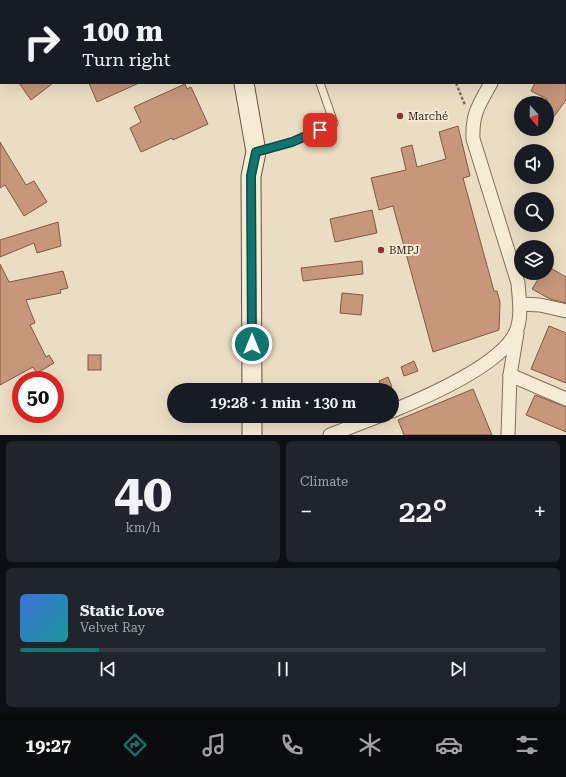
<!DOCTYPE html>
<meta charset="utf-8">
<style>
:root{--surface:#171b24;--page:#20242c;--text:#f1f3f6;--muted:#9ea1a6;--line:#363941;--accent:#0f766e}
body{margin:0;font-family:"Roboto Serif",serif;background:var(--page);color:var(--text);height:100vh;display:flex;flex-direction:column;font-size:15px;white-space:nowrap}
*{box-sizing:border-box;margin:0}
p{font-size:13px;color:var(--muted)}
.icon{flex:none;width:22px;height:22px;fill:none;stroke:currentColor;stroke-width:2;stroke-linecap:round;stroke-linejoin:round}
.map{position:relative;height:435px;overflow:hidden}
.details{display:flex;flex-direction:column;gap:6px;padding:6px;background:#0d0f14;flex:1}
.details>*{flex:none}
.banner{position:absolute;left:0px;top:0px;width:566px;height:84px;box-shadow:0 4px 16px #0002;background:#171b24;color:var(--text);overflow:hidden}
.needle{width:26px;rotate:160deg}
.fabs{position:absolute;left:514px;top:96px;display:grid;gap:8px}
.fabs a{display:grid;place-items:center;width:40px;height:40px;border-radius:50%;background:var(--surface);box-shadow:0 4px 16px #0002;font-size:20px}
.speed{position:absolute;left:12px;top:371px;display:flex;gap:8px;font-size:20px;font-weight:700;text-align:center}
.speed>*{display:grid;place-content:center;width:52px;height:52px;border-radius:50%;background:var(--surface);box-shadow:0 4px 16px #0002;line-height:1}
.speed .limit{border:6px solid #d22;background:#fff;color:#111}
.pin{position:absolute;display:grid;place-items:center;width:34px;height:34px;color:#fff;margin:-17px;border-radius:8px;box-shadow:0 2px 6px #0006}
.me{position:absolute;width:44px;margin:-22px;rotate:0deg;stroke-linejoin:round;filter:drop-shadow(0 0 3px #0008)}
.turn{display:flex;align-items:center;gap:14px;height:84px;padding:0 16px;font-size:18px}
.turn .icon{width:52px;height:52px;stroke-width:2.5}
.turn b{display:block;font-size:28px;line-height:34px}
.big{font-size:30px;font-weight:600;line-height:1.1}
.details .widget{flex:1;display:flex;flex-direction:column;justify-content:center;gap:6px;min-width:0;padding:0 14px;border-radius:6px;background:var(--page)}
.details .dial{align-items:center;gap:0}
.dial b{font-size:52px;line-height:1}
.song{display:flex;align-items:center;gap:12px}
.cover{width:48px;height:48px;border-radius:6px;background:linear-gradient(135deg,hsl(220 70% 55%),hsl(180 70% 35%))}
.played{height:4px;border-radius:2px;background:linear-gradient(90deg,var(--accent) 15%,var(--line) 15%)}
.keys{display:flex;justify-content:space-around;direction:ltr}
.heat{display:flex;justify-content:space-between;align-items:center;font-size:22px;direction:ltr}
.details .tiles{flex:1;display:grid;gap:6px;grid-template-columns:1fr 1fr}
.widget:last-child{grid-column:span 2}
.trip{position:absolute;left:167px;top:383px;width:232px;height:40px;border-radius:20px;background:var(--surface);box-shadow:0 4px 16px #0002;font-weight:600;line-height:40px;text-align:center}
.dock{display:flex;height:64px;justify-content:space-around;align-items:center;background:#090b0e;color:var(--muted)}
.dock .icon{width:28px;height:28px}
.dock .current{color:var(--accent)}
.dock b{font-size:18px;color:var(--text)}
.map>svg:first-child{display:block}
.building{fill:#c7967b;stroke:#815842}
.lines{fill:none;stroke-linecap:round;stroke-linejoin:round}
.service-casing{stroke:#846e5b;stroke-width:9}
.minor-casing{stroke:#846e5b;stroke-width:15}
.secondary-casing{stroke:#66503e;stroke-width:21}
.path{stroke:#846e5b;stroke-width:2.5;stroke-dasharray:3 2;stroke-linecap:butt}
.service{stroke:#f6ebd5;stroke-width:7}
.minor{stroke:#f6ebd5;stroke-width:13}
.secondary{stroke:#f6ebd5;stroke-width:19}
.route-casing{stroke:#0a4d48;stroke-width:10}
.route{stroke:#0f766e;stroke-width:7}
.poi-dot{fill:#8f2e34;stroke:#f3e8d2;stroke-width:1.5}
.labels{text-anchor:middle;dominant-baseline:central;stroke-width:4;stroke-linejoin:round;paint-order:stroke}
.poi-label{font-size:11px;fill:#35281e;stroke:#f3e8d2;text-anchor:start}
</style>
<div class="map">
<svg width="566" height="435" viewBox="0 0 566 435">
<rect width="100%" height="100%" fill="#ebddc3"/>
<g class="building">
<path d="M19,83H53L31,100Z"/>
<path d="M89,83H139L97,102Z"/>
<path d="M535,83H566V100L547,126V99L531,91Z"/>
<path d="M185,84L187,89L191,87L208,124L173,140L172,138L141,152L130,128L141,122L134,107Z"/>
<path d="M458,126L470,176L463,178L494,291H497L500,302L499,330L433,352L393,206L379,210L371,178L406,170L401,148L412,145L417,167L446,159L439,132Z"/>
<path d="M0,142L26,185L34,181L47,202L24,216L5,185L0,188Z"/>
<path d="M372,210L377,233L335,242L330,219Z"/>
<path d="M58,222L61,246L37,253L34,243L0,257V240Z"/>
<path d="M362,261L363,274L303,281L301,268Z"/>
<path d="M0,264L9,282L63,271L68,288L60,290L61,293L26,300L35,323L30,325L46,357L49,355L54,363L37,373L33,367L0,385Z"/>
<path d="M547,266L566,277V303L550,299L532,289L542,273H547Z"/>
<path d="M342,293L363,295L361,315L340,313Z"/>
<path d="M549,326L566,333V383L531,369Z"/>
<rect x="88" y="355" width="13" height="15"/>
<path d="M414,361L418,371L404,376L401,367Z"/>
<path d="M388,377L392,387L383,390L379,381Z"/>
<path d="M473,389L492,435H404L398,420Z"/>
<path d="M535,395L566,407V432L526,415Z"/>
</g>
<g class="lines">
<g class="service-casing">
<path id="service" d="M256,152L292,142L334,123L320,83"/>
</g>
<g class="minor-casing">
<g id="minor">
<path d="M539,1L540,0"/>
<path d="M520,304L540,305L566,311"/>
<path d="M510,375L566,399"/>
<path d="M392,411C424,398 506,363 517,329C522,315 519,298 518,283L473,139C472,113 479,105 491,83"/>
<path d="M330,435L379,416"/>
<path d="M508,435L510,375L517,333"/>
</g>
</g>
<g class="secondary-casing">
<g id="secondary">
<path d="M215,0L216,1"/>
<path d="M244,83L256,152L251,176L252,390"/>
<path d="M252,416V435"/>
</g>
</g>
<g class="path">
<path d="M420,0V1"/>
<path d="M456,83L465,105"/>
</g>
<use href="#service" class="service"/>
<use href="#minor" class="minor"/>
<use href="#secondary" class="secondary"/>
</g>
<g class="lines">
<g class="route-casing">
<path id="route" d="M252,344L251,176L256,152L292,142L320,130"/>
</g>
<use href="#route" class="route"/>
</g>
<g class="poi-dot">
<circle cx="400" cy="116" r="4"/>
<circle cx="381" cy="250" r="4"/>
</g>
<g class="labels">
<g class="poi-label">
<text x="408" y="116">Marché</text>
<text x="389" y="250">BMPJ</text>
</g>
</g>
</svg>
<div class="fabs">
<a><svg class="needle" viewBox="-14 -14 28 28"><path d="M0-13l5 13h-10z" fill="#e53935"/><path d="M0 13l5-13h-10z" fill="#9ea1a6"/></svg></a>
<a><svg class="icon" aria-label="sound" viewBox="0 0 24 24"><path d="M4 9h4l5-4v14l-5-4H4zM17 9q2 3 0 6"/></svg></a>
<a><svg class="icon" aria-label="search" viewBox="0 0 24 24"><circle cx="10" cy="10" r="6"/><path d="M15 15l6 6"/></svg></a>
<a><svg class="icon" aria-label="layers" viewBox="0 0 24 24"><path d="M12 4l9 5-9 5-9-5zM3 14l9 5 9-5"/></svg></a>
</div>
<div class="speed"><div class="limit">50</div></div>
<div class="pin" style="left:320px;top:130px;background:#d93025"><svg class="icon" aria-label="arrive" viewBox="0 0 24 24"><path d="M6 21V4h12l-3 4 3 4H6"/></svg></div>
<svg class="me" style="left:252px;top:344px" viewBox="-20 -20 40 40"><circle r="17" fill="#0f766e" stroke="#fff" stroke-width="3"/><path d="M0-11L8 9 0 5-8 9z" fill="#fff"/></svg>
<div class="trip">19:28 · 1 min · 130 m</div>
<div class="banner">
<div class="turn"><svg class="icon" aria-label="right" viewBox="0 0 24 24"><path d="M7 20v-9h11M14 6l5 5-5 5"/></svg><div><b>100 m</b>Turn right</div></div>
</div>
</div>
<section class="details">
<div class="tiles">
<div class="widget dial"><b>40</b><p>km/h</p></div>
<div class="widget"><p>Climate</p>
<div class="heat"><a>−</a><b class="big">22°</b><a>+</a></div>
</div>
<div class="widget">
<div class="song"><i class="cover"></i><div><b>Static Love</b><p>Velvet Ray</p></div></div>
<div class="played"></div>
<div class="keys"><svg class="icon" aria-label="previous" viewBox="0 0 24 24"><path d="M18 5L8 12l10 7zM5 5v14"/></svg><svg class="icon" aria-label="pause" viewBox="0 0 24 24"><path d="M8 5v14M16 5v14"/></svg><svg class="icon" aria-label="next" viewBox="0 0 24 24"><path d="M6 5l10 7-10 7zM19 5v14"/></svg></div>
</div>
</div>
</section>
<nav class="dock">
<b>19:27</b>
<svg class="icon current" aria-label="directions" viewBox="0 0 24 24"><path d="M12 3l9 9-9 9-9-9zM9 14v-3h6M13 9l2 2-2 2"/></svg>
<svg class="icon" aria-label="music" viewBox="0 0 24 24"><path d="M9 18V5l10-2v13"/><circle cx="6" cy="18" r="3"/><circle cx="16" cy="16" r="3"/></svg>
<svg class="icon" aria-label="phone" viewBox="0 0 24 24"><path d="M5 4h4l2 5-3 2q2 4 5 5l2-3 5 2v4C11 20 4 13 5 4z"/></svg>
<svg class="icon" aria-label="climate" viewBox="0 0 24 24"><path d="M12 3v18M4 7l16 10M4 17L20 7"/></svg>
<svg class="icon" aria-label="car" viewBox="0 0 24 24"><path d="M5 17H2v-5l4-1 3-4h7l3 4 3 1v5h-3M9 17h6M6 11h13"/><circle cx="7" cy="17" r="2"/><circle cx="17" cy="17" r="2"/></svg>
<svg class="icon" aria-label="filters" viewBox="0 0 24 24"><path d="M4 7h16M4 17h16"/><circle cx="9" cy="7" r="2"/><circle cx="15" cy="17" r="2"/></svg>
</nav>
